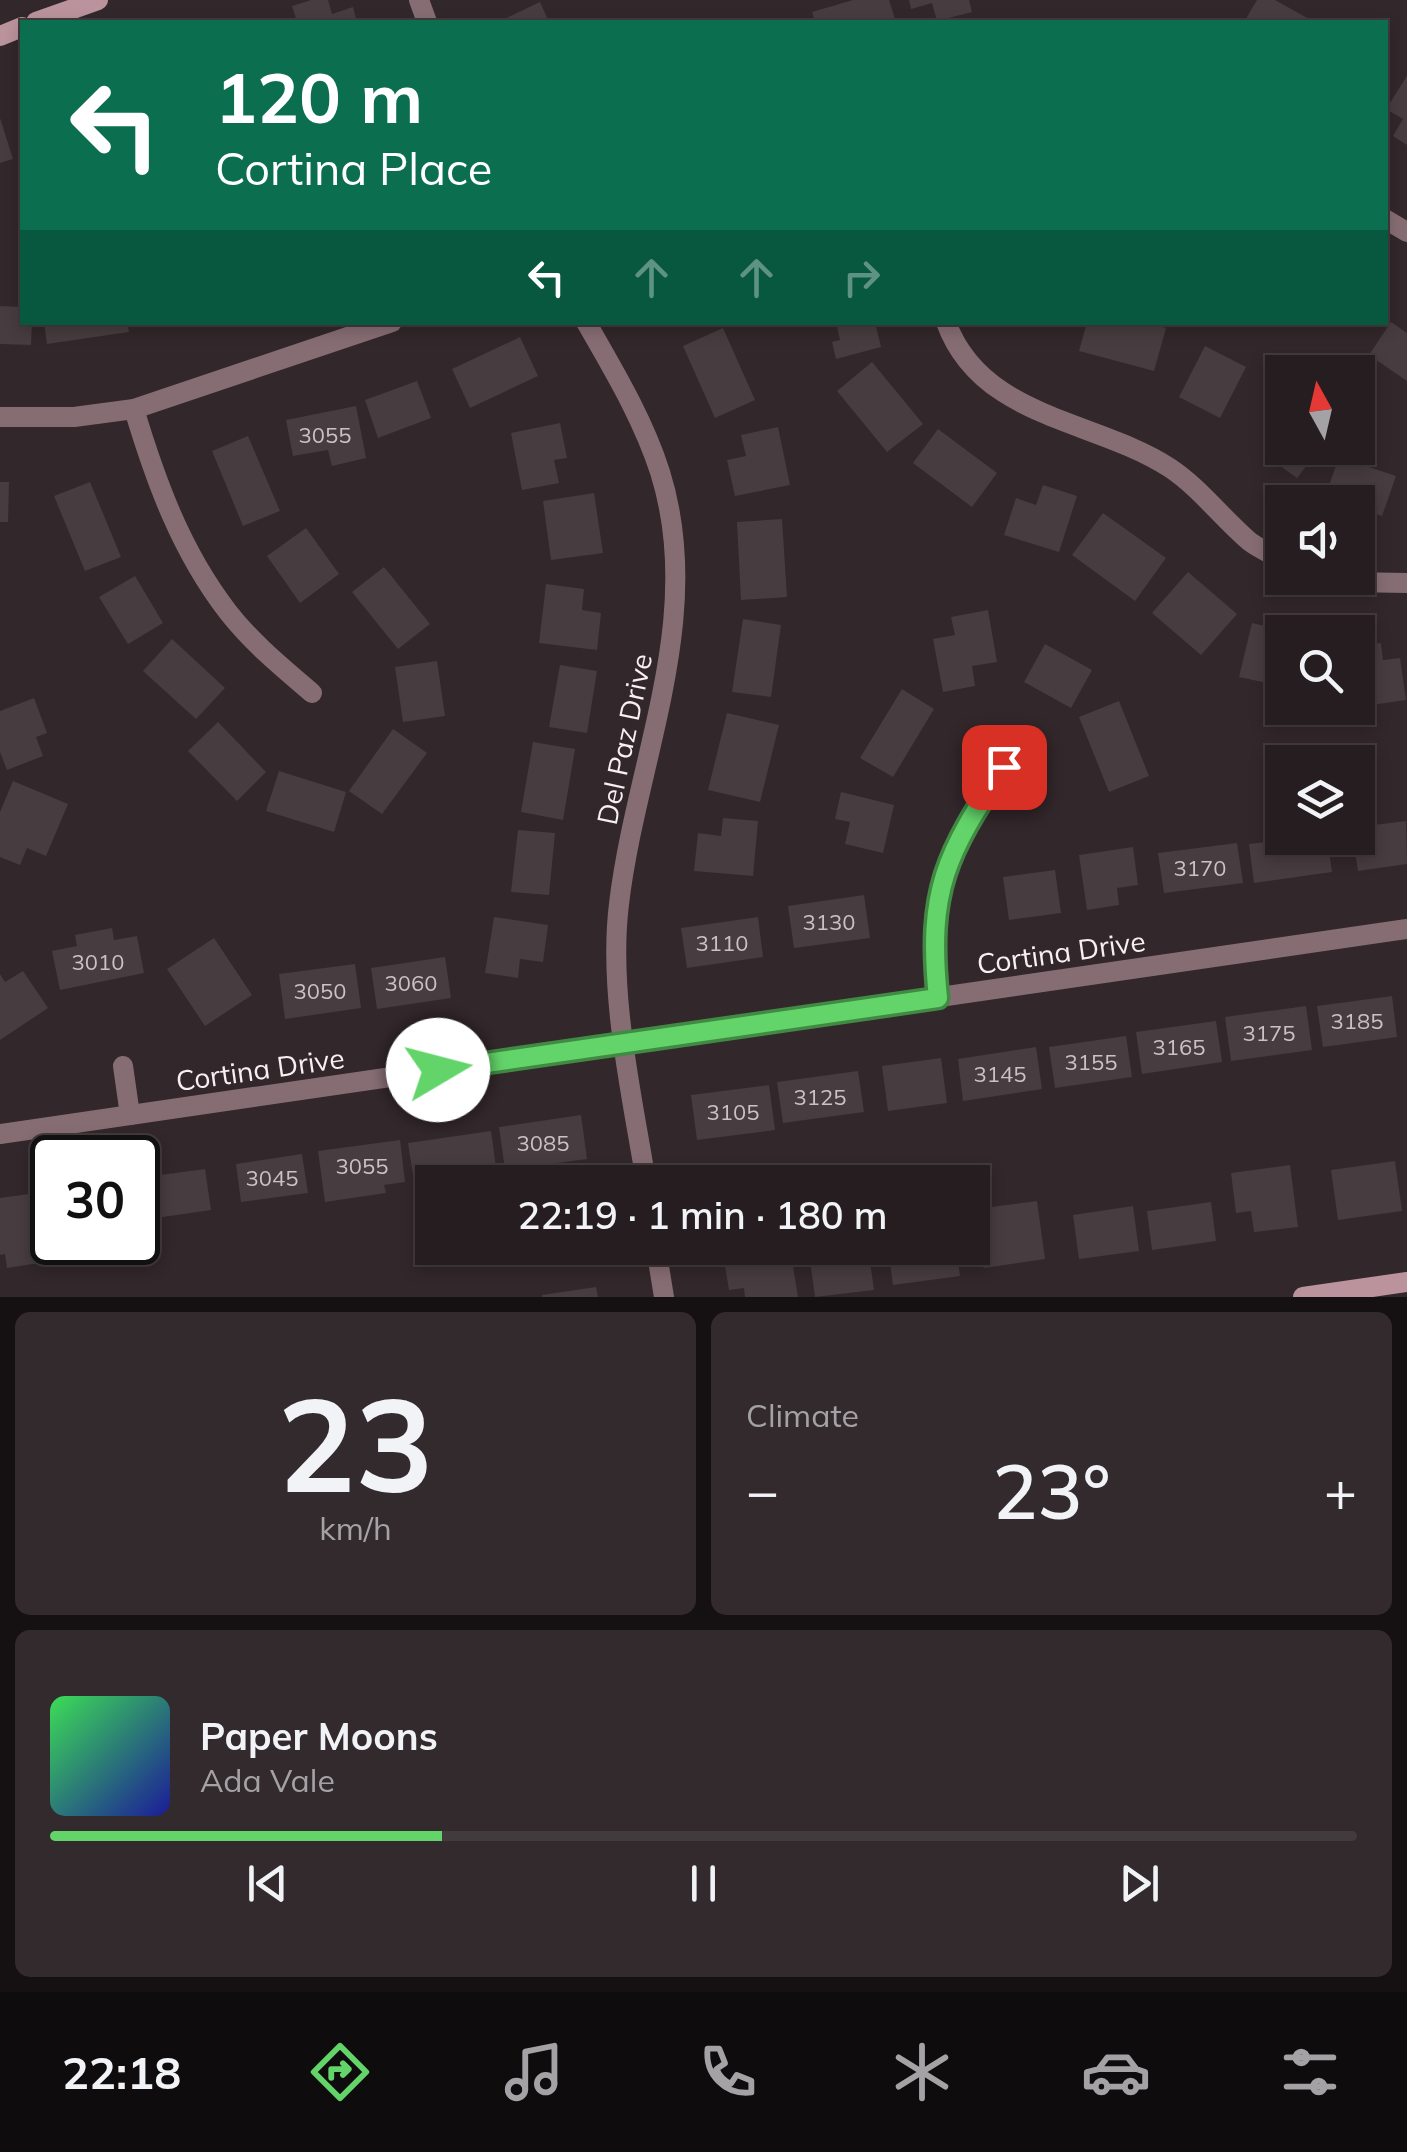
<!DOCTYPE html>
<meta charset="utf-8">
<style>
:root{--surface:#261d20;--page:#322a2d;--text:#f1f3f6;--muted:#a4a2a5;--line:#423b3e;--accent:#63d469}
body{margin:0;font-family:Mulish,sans-serif;background:var(--page);color:var(--text);height:100vh;display:flex;flex-direction:column;font-size:38px;white-space:nowrap}
*{box-sizing:border-box;margin:0}
p{font-size:32px;color:var(--muted)}
.icon{flex:none;width:55px;height:55px;fill:none;stroke:currentColor;stroke-width:2;stroke-linecap:round;stroke-linejoin:round}
.map{position:relative;height:1297px;overflow:hidden}
.details{display:flex;flex-direction:column;gap:15px;padding:15px;background:#151012;flex:1}
.details>*{flex:none}
.guide{position:absolute;left:20px;top:20px;width:1368px;height:305px;border-radius:0px;box-shadow:0 5px 15px #0003,0 0 0 2px var(--line);background:#0b6e4f;color:#fff;overflow:hidden}
.needle{width:65px;rotate:352deg}
.tools{position:absolute;left:1265px;top:355px;display:grid;gap:20px}
.tools a{display:grid;place-items:center;width:110px;height:110px;border-radius:0px;background:var(--surface);box-shadow:0 5px 15px #0003,0 0 0 2px var(--line);font-size:50px}
.speed{position:absolute;left:30px;top:1135px;display:flex;gap:20px;font-size:50px;font-weight:700;text-align:center}
.speed>*{display:grid;place-content:center;width:130px;height:130px;border-radius:50%;background:var(--surface);box-shadow:0 5px 15px #0003,0 0 0 2px var(--line);line-height:1}
.speed .limit{border:5px solid #111;border-radius:15px;background:#fff;color:#111}
.pin{position:absolute;display:grid;place-items:center;width:85px;height:85px;color:#fff;margin:-42px;border-radius:20px;box-shadow:0 5px 15px #0006}
.me{position:absolute;width:110px;margin:-55px;rotate:82deg;stroke-linejoin:round;filter:drop-shadow(0 0 8px #0008)}
.turn{display:flex;align-items:center;gap:35px;height:210px;padding:0 30px;font-size:45px}
.turn .icon{width:130px;height:130px;stroke-width:2.5}
.turn b{display:block;font-size:70px;line-height:85px}
.lanes{display:flex;align-items:center;height:95px;padding:0 30px;background:#0003;justify-content:center;gap:50px;direction:ltr}
.lanes .off{opacity:.35}
.big{font-size:75px;font-weight:600;line-height:1.1}
.details .widget{flex:1;display:flex;flex-direction:column;justify-content:center;gap:15px;min-width:0;padding:0 35px;border-radius:15px;background:var(--page)}
.details .dial{align-items:center;gap:0}
.dial b{font-size:130px;line-height:1}
.song{display:flex;align-items:center;gap:30px}
.cover{width:120px;height:120px;border-radius:15px;background:linear-gradient(135deg,hsl(130 70% 55%),hsl(240 70% 35%))}
.played{height:10px;border-radius:5px;background:linear-gradient(90deg,var(--accent) 30%,var(--line) 30%)}
.keys{display:flex;justify-content:space-around;direction:ltr}
.heat{display:flex;justify-content:space-between;align-items:center;font-size:55px;direction:ltr}
.details .tiles{flex:1;display:grid;gap:15px;grid-template-columns:1fr 1fr}
.widget:last-child{grid-column:span 2}
.trip{position:absolute;left:415px;top:1165px;width:575px;height:100px;border-radius:0px;background:var(--surface);box-shadow:0 5px 15px #0003,0 0 0 2px var(--line);font-weight:600;line-height:100px;text-align:center}
.tabs{display:flex;height:160px;justify-content:space-around;align-items:center;background:#0f0c0d;color:var(--muted)}
.tabs .icon{width:70px;height:70px}
.tabs .on{color:var(--accent)}
.tabs b{font-size:45px;color:var(--text)}
.map>svg:first-child{display:block}
.building{fill:#473c3f}
.lines{fill:none;stroke-linecap:round;stroke-linejoin:round}
.street{stroke:#866d73;stroke-width:20}
.secondary{stroke:#ba939c;stroke-width:20}
.route-casing{stroke:#408a44;stroke-width:25}
.route{stroke:#63d469;stroke-width:18}
.labels{text-anchor:middle;dominant-baseline:central;stroke-width:10;stroke-linejoin:round;paint-order:stroke}
.number-label{font-size:22px;fill:#cbc2c4}
.street-label{font-size:28px;fill:#f7eff1;stroke:#32272a}
</style>
<div class="map">
<svg width="1407" height="1297" viewBox="0 0 1407 1297">
<rect width="100%" height="100%" fill="#32272a"/>
<g class="building">
<path d="M311,0H328L332,14L353,7L357,22H297L292,6Z"/>
<path d="M853,0H889L896,22H815L812,12Z"/>
<path d="M909,0H969L972,12L937,21L932,3L911,9Z"/>
<path d="M1257,0H1275L1311,20L1310,22H1244Z"/>
<path d="M540,2L549,22H498Z"/>
<path d="M1407,76V145L1393,136L1403,119L1386,109Z"/>
<path d="M0,118L13,159L0,163Z"/>
<path d="M0,306L22,307V322H32L31,345L0,344Z"/>
<path d="M44,322H127L129,332L47,344Z"/>
<path d="M836,322H875L881,347L836,359L832,342L840,340Z"/>
<path d="M1087,322H1146L1166,328L1154,371L1079,351Z"/>
<path d="M1391,322L1407,333V381L1369,355Z"/>
<path d="M723,328L755,400L715,418L683,346Z"/>
<path d="M520,337L538,376L470,408L452,369Z"/>
<path d="M1205,346L1246,367L1220,418L1179,397Z"/>
<path d="M872,362L923,424L887,452L837,391Z"/>
<path d="M417,381L431,418L378,438L365,400Z"/>
<path d="M1282,402V448H1320L1297,478L1268,457L1280,441L1263,428Z"/>
<path d="M356,406L366,458L332,466L328,450L293,456L286,420Z"/>
<path d="M560,423L567,458L554,460L559,483L522,490L511,433Z"/>
<path d="M778,427L790,485L735,496L727,460L746,456L741,435Z"/>
<path d="M938,429L997,473L972,507L913,463Z"/>
<path d="M248,436L280,511L243,526L212,451Z"/>
<path d="M1339,457L1396,476L1382,516L1358,508V502H1342L1325,497Z"/>
<path d="M0,482H9L8,522H0Z"/>
<path d="M90,482L121,557L85,571L54,496Z"/>
<path d="M1043,485L1077,496L1059,552L1004,535L1016,498L1036,505Z"/>
<path d="M594,493L603,553L551,560L543,501Z"/>
<path d="M1103,513L1166,558L1135,601L1072,555Z"/>
<path d="M782,519L787,597L741,600L737,522Z"/>
<path d="M306,528L339,574L300,603L267,556Z"/>
<path d="M384,567L430,624L398,649L352,592Z"/>
<path d="M1188,572L1237,614L1201,655L1152,613Z"/>
<path d="M135,576L163,623L128,644L99,597Z"/>
<path d="M546,584L584,589L582,610L601,613L597,650L539,643Z"/>
<path d="M988,610L997,662L972,666L975,686L943,692L933,639L955,635L951,617Z"/>
<path d="M743,619L781,625L771,697L732,692Z"/>
<path d="M1252,623L1282,630V686L1239,677Z"/>
<path d="M172,639L225,688L196,719L143,671Z"/>
<path d="M1381,643L1383,660L1400,658L1406,700L1358,707V646Z"/>
<path d="M1045,644L1092,670L1071,708L1024,682Z"/>
<path d="M437,661L445,716L403,722L395,667Z"/>
<path d="M560,665L597,671L587,733L549,727Z"/>
<path d="M902,689L934,709L893,777L860,758Z"/>
<path d="M34,698L47,733L36,737L43,756L7,770L0,752V711Z"/>
<path d="M1119,701L1149,776L1109,792L1079,717Z"/>
<path d="M727,713L779,725L760,802L708,790Z"/>
<path d="M218,722L266,772L237,801L188,751Z"/>
<path d="M393,729L427,753L382,814L349,791Z"/>
<path d="M533,742L575,749L563,820L521,812Z"/>
<path d="M279,771L346,792L334,832L266,811Z"/>
<path d="M13,781L68,804L46,856L27,848L20,865L0,857V812Z"/>
<path d="M841,792L894,805L883,853L845,844L850,822L835,819Z"/>
<path d="M723,818L758,821L753,876L694,871L698,833L721,836Z"/>
<path d="M1406,821L1407,864L1358,871L1353,838H1358V827Z"/>
<path d="M518,830L555,833L549,895L511,892Z"/>
<path d="M1298,838H1327L1332,872L1254,883L1249,844Z"/>
<path d="M1237,843L1243,883L1164,893L1158,853Z"/>
<path d="M1133,847L1138,885L1117,888L1119,905L1087,910L1079,855Z"/>
<path d="M1055,870L1061,913L1009,920L1003,877Z"/>
<path d="M864,895L870,938L794,948L788,906Z"/>
<path d="M494,917L548,925L543,962L520,959L518,978L485,973Z"/>
<path d="M758,917L763,957L687,968L681,928Z"/>
<path d="M112,928L114,940L137,936L144,973L60,990L52,951L77,946L75,935Z"/>
<path d="M214,938L252,995L205,1026L167,969Z"/>
<path d="M445,957L451,998L377,1009L371,968Z"/>
<path d="M355,964L361,1008L285,1019L279,974Z"/>
<path d="M23,971L48,1008L0,1040V974L5,982Z"/>
<path d="M1392,996L1397,1037L1323,1047L1317,1006Z"/>
<path d="M1306,1006L1312,1050L1231,1061L1225,1017Z"/>
<path d="M1216,1021L1222,1062L1142,1074L1136,1032Z"/>
<path d="M1126,1036L1132,1077L1055,1088L1049,1047Z"/>
<path d="M1036,1047L1042,1089L963,1101L958,1059Z"/>
<path d="M941,1058L947,1103L888,1111L882,1066Z"/>
<path d="M858,1071L864,1112L783,1123L777,1082Z"/>
<path d="M769,1085L775,1130L697,1140L691,1095Z"/>
<path d="M581,1115L587,1159L505,1170L499,1127Z"/>
<path d="M491,1131L498,1182H432V1191L416,1193L408,1143Z"/>
<path d="M400,1140L405,1182L384,1185L386,1193L325,1202L318,1151Z"/>
<path d="M302,1154L308,1193L241,1202L236,1164Z"/>
<path d="M1395,1161L1402,1211L1338,1220L1331,1170Z"/>
<path d="M1290,1165L1298,1227L1254,1232L1251,1211L1236,1213L1231,1173Z"/>
<path d="M205,1169L211,1210L142,1220L138,1178Z"/>
<path d="M36,1193L45,1262L7,1268L5,1254L0,1255V1198Z"/>
<path d="M1037,1201L1045,1259L984,1268L976,1209Z"/>
<path d="M1211,1202L1216,1241L1152,1250L1147,1211Z"/>
<path d="M1133,1206L1139,1251L1079,1259L1073,1215Z"/>
<path d="M722,1248H790L798,1297H745L744,1288L729,1290Z"/>
<path d="M845,1248H868L874,1290L815,1297L809,1253Z"/>
<path d="M888,1248H956L960,1276L893,1285Z"/>
<path d="M596,1287L598,1297H542V1295Z"/>
</g>
<g class="lines">
<g class="street">
<path d="M419,0L427,22"/>
<path d="M1385,219L1407,232"/>
<path d="M586,322C614,371 643,419 660,472C706,618 636,760 619,904C608,993 632,1094 646,1182"/>
<path d="M946,322C981,419 1095,419 1170,468C1200,488 1222,518 1249,541C1259,549 1272,554 1282,560"/>
<path d="M134,409C156,482 181,551 228,612C252,643 283,668 312,693"/>
<path d="M0,417H74L134,409L392,322"/>
<path d="M1334,578L1350,582L1407,583"/>
<path d="M938,997C927,889 945,855 1004,767"/>
<path d="M123,1066L130,1115"/>
<path d="M0,1134L1407,929"/>
<path d="M656,1248L664,1297"/>
</g>
<g class="secondary">
<path d="M36,22L98,0"/>
<path d="M0,36L22,27"/>
<path d="M1303,1297L1407,1282"/>
</g>
</g>
<g class="lines">
<g class="route-casing">
<path id="route" d="M438,1070L938,998C927,890 946,854 1004,767"/>
</g>
<use href="#route" class="route"/>
</g>
<g class="labels">
<g class="number-label">
<text x="325" y="435">3055</text>
<text x="1200" y="868">3170</text>
<text x="829" y="922">3130</text>
<text x="722" y="943">3110</text>
<text x="98" y="962">3010</text>
<text x="411" y="983">3060</text>
<text x="320" y="991">3050</text>
<text x="1357" y="1021">3185</text>
<text x="1269" y="1033">3175</text>
<text x="1179" y="1047">3165</text>
<text x="1091" y="1062">3155</text>
<text x="1000" y="1074">3145</text>
<text x="820" y="1097">3125</text>
<text x="733" y="1112">3105</text>
<text x="543" y="1143">3085</text>
<text x="362" y="1166">3055</text>
<text x="272" y="1178">3045</text>
</g>
<g class="street-label">
<text transform="translate(624 739) rotate(-78)">Del Paz Drive</text>
<text transform="translate(1061 952) rotate(-8)">Cortina Drive</text>
<text transform="translate(260 1069) rotate(-8)">Cortina Drive</text>
</g>
</g>
</svg>
<div class="tools">
<a><svg class="needle" viewBox="-14 -14 28 28"><path d="M0-13l5 13h-10z" fill="#e53935"/><path d="M0 13l5-13h-10z" fill="#a4a2a5"/></svg></a>
<a><svg class="icon" aria-label="sound" viewBox="0 0 24 24"><path d="M4 9h4l5-4v14l-5-4H4zM17 9q2 3 0 6"/></svg></a>
<a><svg class="icon" aria-label="search" viewBox="0 0 24 24"><circle cx="10" cy="10" r="6"/><path d="M15 15l6 6"/></svg></a>
<a><svg class="icon" aria-label="layers" viewBox="0 0 24 24"><path d="M12 4l9 5-9 5-9-5zM3 14l9 5 9-5"/></svg></a>
</div>
<div class="speed"><div class="limit">30</div></div>
<div class="pin" style="left:1004px;top:767px;background:#d93025"><svg class="icon" aria-label="arrive" viewBox="0 0 24 24"><path d="M6 21V4h12l-3 4 3 4H6"/></svg></div>
<svg class="me" style="left:438px;top:1070px" viewBox="-20 -20 40 40"><circle r="19" fill="#fff"/><path d="M0-13L10 11 0 6-10 11z" fill="#63d469"/></svg>
<div class="trip">22:19 · 1 min · 180 m</div>
<div class="guide">
<div class="turn"><svg class="icon" aria-label="left" viewBox="0 0 24 24"><path d="M17 20v-9H6M10 6l-5 5 5 5"/></svg><div><b>120 m</b>Cortina Place</div></div>
<div class="lanes"><svg class="icon" aria-label="left" viewBox="0 0 24 24"><path d="M17 20v-9H6M10 6l-5 5 5 5"/></svg><svg class="icon off" aria-label="ahead" viewBox="0 0 24 24"><path d="M12 20V5M6 11l6-6 6 6"/></svg><svg class="icon off" aria-label="ahead" viewBox="0 0 24 24"><path d="M12 20V5M6 11l6-6 6 6"/></svg><svg class="icon off" aria-label="right" viewBox="0 0 24 24"><path d="M7 20v-9h11M14 6l5 5-5 5"/></svg></div>
</div>
</div>
<section class="details">
<div class="tiles">
<div class="widget dial"><b>23</b><p>km/h</p></div>
<div class="widget"><p>Climate</p>
<div class="heat"><a>−</a><b class="big">23°</b><a>+</a></div>
</div>
<div class="widget">
<div class="song"><i class="cover"></i><div><b>Paper Moons</b><p>Ada Vale</p></div></div>
<div class="played"></div>
<div class="keys"><svg class="icon" aria-label="previous" viewBox="0 0 24 24"><path d="M18 5L8 12l10 7zM5 5v14"/></svg><svg class="icon" aria-label="pause" viewBox="0 0 24 24"><path d="M8 5v14M16 5v14"/></svg><svg class="icon" aria-label="next" viewBox="0 0 24 24"><path d="M6 5l10 7-10 7zM19 5v14"/></svg></div>
</div>
</div>
</section>
<nav class="tabs">
<b>22:18</b>
<svg class="icon on" aria-label="directions" viewBox="0 0 24 24"><path d="M12 3l9 9-9 9-9-9zM9 14v-3h6M13 9l2 2-2 2"/></svg>
<svg class="icon" aria-label="music" viewBox="0 0 24 24"><path d="M9 18V5l10-2v13"/><circle cx="6" cy="18" r="3"/><circle cx="16" cy="16" r="3"/></svg>
<svg class="icon" aria-label="phone" viewBox="0 0 24 24"><path d="M5 4h4l2 5-3 2q2 4 5 5l2-3 5 2v4C11 20 4 13 5 4z"/></svg>
<svg class="icon" aria-label="climate" viewBox="0 0 24 24"><path d="M12 3v18M4 7l16 10M4 17L20 7"/></svg>
<svg class="icon" aria-label="car" viewBox="0 0 24 24"><path d="M5 17H2v-5l4-1 3-4h7l3 4 3 1v5h-3M9 17h6M6 11h13"/><circle cx="7" cy="17" r="2"/><circle cx="17" cy="17" r="2"/></svg>
<svg class="icon" aria-label="filters" viewBox="0 0 24 24"><path d="M4 7h16M4 17h16"/><circle cx="9" cy="7" r="2"/><circle cx="15" cy="17" r="2"/></svg>
</nav>
